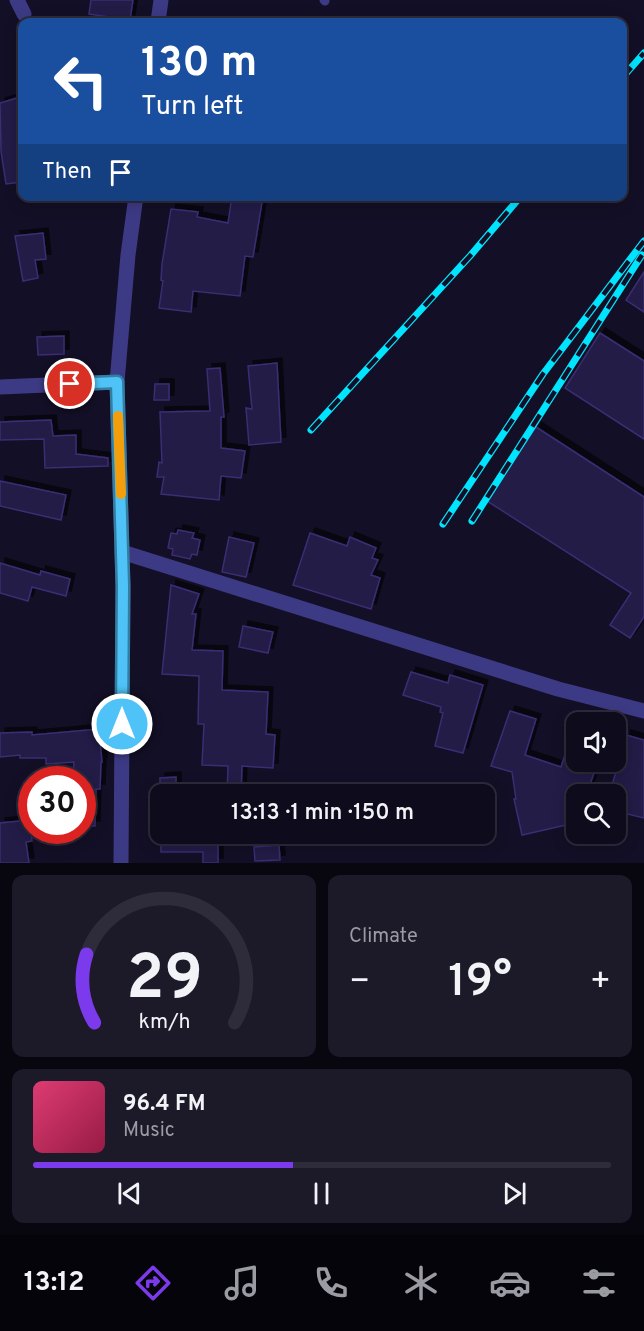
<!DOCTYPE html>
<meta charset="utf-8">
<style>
:root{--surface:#0e0b1c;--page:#1c1929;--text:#f1f3f6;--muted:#9b9ba3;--line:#2e2b3b;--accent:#7c3aed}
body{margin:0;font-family:Overpass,sans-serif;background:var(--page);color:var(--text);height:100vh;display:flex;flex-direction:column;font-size:22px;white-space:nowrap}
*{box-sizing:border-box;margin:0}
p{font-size:20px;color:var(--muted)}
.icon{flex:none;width:33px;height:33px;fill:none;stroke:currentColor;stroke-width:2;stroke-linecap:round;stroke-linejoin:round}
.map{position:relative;height:863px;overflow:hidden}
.drawer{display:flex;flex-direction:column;gap:12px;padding:12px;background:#08060f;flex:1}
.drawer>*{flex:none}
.hud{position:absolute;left:18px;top:18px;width:609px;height:183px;border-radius:12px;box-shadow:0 3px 15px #0003,0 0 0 2px var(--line);background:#1a4fa0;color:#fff;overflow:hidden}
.buttons{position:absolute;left:566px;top:712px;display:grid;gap:12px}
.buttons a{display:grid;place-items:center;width:60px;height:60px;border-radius:12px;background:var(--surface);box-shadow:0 3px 15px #0003,0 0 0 2px var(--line);font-size:30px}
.speed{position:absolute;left:18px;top:766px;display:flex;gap:12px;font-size:30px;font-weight:700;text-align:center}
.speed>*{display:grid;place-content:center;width:78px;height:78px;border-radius:50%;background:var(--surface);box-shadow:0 3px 15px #0003,0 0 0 2px var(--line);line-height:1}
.speed .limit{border:9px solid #d22;background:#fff;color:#111}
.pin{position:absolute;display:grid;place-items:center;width:51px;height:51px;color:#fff;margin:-26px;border:3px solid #fff;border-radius:50%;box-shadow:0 2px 6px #0007}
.me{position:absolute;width:66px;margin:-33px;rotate:0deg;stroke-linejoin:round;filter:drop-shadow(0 0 4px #0008)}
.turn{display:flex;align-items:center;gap:21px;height:126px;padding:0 24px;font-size:27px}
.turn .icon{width:78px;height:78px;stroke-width:2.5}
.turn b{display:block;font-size:42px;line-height:51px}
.then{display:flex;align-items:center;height:57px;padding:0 24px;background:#0003;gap:12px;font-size:22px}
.big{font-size:45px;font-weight:600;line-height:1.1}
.drawer .widget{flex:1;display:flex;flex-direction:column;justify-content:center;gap:9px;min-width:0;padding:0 21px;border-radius:12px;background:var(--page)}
.drawer .dial{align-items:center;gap:0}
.dial svg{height:156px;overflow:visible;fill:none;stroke:var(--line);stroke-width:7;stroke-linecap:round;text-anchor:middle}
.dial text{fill:var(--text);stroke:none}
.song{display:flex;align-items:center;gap:18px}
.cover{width:72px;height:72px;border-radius:9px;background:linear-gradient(135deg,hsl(340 70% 55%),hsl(340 70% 35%))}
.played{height:6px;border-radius:3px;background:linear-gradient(90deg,var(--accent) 45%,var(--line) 45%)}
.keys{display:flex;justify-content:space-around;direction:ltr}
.heat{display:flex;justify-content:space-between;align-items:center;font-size:33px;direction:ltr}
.drawer .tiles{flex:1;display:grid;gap:12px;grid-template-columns:1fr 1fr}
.widget:last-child{grid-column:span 2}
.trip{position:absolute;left:150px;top:784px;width:345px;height:60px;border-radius:12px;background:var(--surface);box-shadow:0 3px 15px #0003,0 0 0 2px var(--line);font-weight:600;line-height:60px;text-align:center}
.tab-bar{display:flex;height:96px;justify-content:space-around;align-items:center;background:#06040b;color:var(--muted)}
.tab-bar .icon{width:42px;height:42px}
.tab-bar .current{color:var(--accent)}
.tab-bar b{font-size:27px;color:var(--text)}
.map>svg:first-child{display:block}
.building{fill:#241b47;stroke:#3b2d73;stroke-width:1.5;filter:url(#shadow)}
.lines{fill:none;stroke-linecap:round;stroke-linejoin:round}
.service{stroke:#3d3a85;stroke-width:9}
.minor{stroke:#3d3a85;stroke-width:15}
.rail-casing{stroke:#00e5ff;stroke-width:7}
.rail{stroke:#130f26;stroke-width:4.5;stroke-dasharray:14;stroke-linecap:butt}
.route-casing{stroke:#337fa1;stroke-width:15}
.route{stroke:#4fc3f7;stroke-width:10}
.slow{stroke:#f59e0b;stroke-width:10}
</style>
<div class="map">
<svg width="644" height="863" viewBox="0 0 644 863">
<defs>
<filter id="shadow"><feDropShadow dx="5" dy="-5" stdDeviation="0" flood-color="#0009"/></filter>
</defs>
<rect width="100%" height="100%" fill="#130f26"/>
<g class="building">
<path d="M91,0H133L130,20L89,14Z"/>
<path d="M17,98L22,114V182L6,184L1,151L0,103Z"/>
<path d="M232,196H263L253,257L245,256L240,296L193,291L191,312L159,308L163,281L161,280L162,264L171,209L198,212L197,217L228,223Z"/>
<path d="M43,233L46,259L35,260L38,278L23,281L15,236Z"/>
<path d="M644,272V312L626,300Z"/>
<path d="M600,333L644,361V439L565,388Z"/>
<path d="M64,336V354L38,355L37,337Z"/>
<path d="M277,363L281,442L249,445L246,408L252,409L248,366Z"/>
<path d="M220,368L224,417H221V448L245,451L241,478L221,476L219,500L161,494L164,477H157L159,462L162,463L160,412L210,411L207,369Z"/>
<path d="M155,384H169V400H154Z"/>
<path d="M51,420L53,436L76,435V454L108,458V466L45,468L44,439L0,440V422Z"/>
<path d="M536,427L644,497V617L630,638L610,625L631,593L487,501Z"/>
<path d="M0,481L66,495L61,520L0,506Z"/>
<path d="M178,530L194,533L192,538L200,540L197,555L192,554L190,559L172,555L173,549L168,548L171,533L177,534Z"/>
<path d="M310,533L347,546L350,537L376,548L372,558L378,560L371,575L380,578L371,609L293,585Z"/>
<path d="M229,537L254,543L246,577L222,572Z"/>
<path d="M0,563L40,575L41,571L70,579L66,596L32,587L28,601L0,593Z"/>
<path d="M171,585L199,594L192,614H196L192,650L223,651L222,690L268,692L266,734L275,735L273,768L242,766L241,795H227L228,766L202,765L204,724H198L199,676L162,674Z"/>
<path d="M243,626L273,632L268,653L239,647Z"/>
<path d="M411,672L448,683L450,675L483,685L463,753L435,746L443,713L440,712L441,707L403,695Z"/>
<path d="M510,711L536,719L525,755L561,767L573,730L576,731V762H578L577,768L594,773L588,790L576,786V825H566L522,835L514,799H516L512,772L491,766Z"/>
<path d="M99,729L102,762H101L100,789H96L95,826H88L82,780H73L74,762L46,764V758H20V755L0,757V733L32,732V735Z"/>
<path d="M626,735L644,740V818L615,811V790L611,789Z"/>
<path d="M176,777V795H160V778Z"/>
<path d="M30,820L32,841L26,842L29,863H0V823Z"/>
<path d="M161,834H218V863H203V852H161Z"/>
<path d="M279,845L280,860L255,861L254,847Z"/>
</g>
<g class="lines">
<path class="service" d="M324,0L325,1"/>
<g class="minor">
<path d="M17,0L24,14"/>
<path d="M158,22L161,0"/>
<path d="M0,387L117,382"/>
<path d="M122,552L558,689L644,711"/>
<path d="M121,863L123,586L117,382L128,255L136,196"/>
</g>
<g class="rail-casing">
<g id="rail">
<path d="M622,78L644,53"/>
<path d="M311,430L470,256L521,196"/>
<path d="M472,521L642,255"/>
<path d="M443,524L543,374L644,241"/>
</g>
</g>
<use href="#rail" class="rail"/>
</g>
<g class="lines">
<g class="route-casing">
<path id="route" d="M70,384L117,382L123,586L122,724"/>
</g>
<use href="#route" class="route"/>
<path class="slow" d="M118,416L121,494"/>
</g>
</svg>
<div class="buttons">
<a><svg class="icon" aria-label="sound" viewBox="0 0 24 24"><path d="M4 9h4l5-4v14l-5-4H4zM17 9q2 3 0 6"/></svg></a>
<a><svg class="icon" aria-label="search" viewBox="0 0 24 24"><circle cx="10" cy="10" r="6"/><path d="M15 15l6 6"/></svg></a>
</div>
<div class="speed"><div class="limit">30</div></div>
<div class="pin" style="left:70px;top:384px;background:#d93025"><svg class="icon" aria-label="arrive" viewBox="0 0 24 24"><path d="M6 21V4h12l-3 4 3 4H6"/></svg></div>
<svg class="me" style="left:122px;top:724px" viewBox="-20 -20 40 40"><circle r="17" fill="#4fc3f7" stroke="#fff" stroke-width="3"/><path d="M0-11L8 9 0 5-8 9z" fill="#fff"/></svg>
<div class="trip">13:13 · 1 min · 150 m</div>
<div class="hud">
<div class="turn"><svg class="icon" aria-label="left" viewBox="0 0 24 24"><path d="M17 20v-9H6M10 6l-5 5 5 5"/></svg><div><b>130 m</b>Turn left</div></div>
<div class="then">Then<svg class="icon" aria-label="arrive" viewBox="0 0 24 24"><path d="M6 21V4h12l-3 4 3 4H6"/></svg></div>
</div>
</div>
<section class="drawer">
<div class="tiles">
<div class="widget dial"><svg viewBox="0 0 100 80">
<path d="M14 69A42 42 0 1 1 86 69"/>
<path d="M14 69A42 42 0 0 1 10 34" stroke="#7c3aed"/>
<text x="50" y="56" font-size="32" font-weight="700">29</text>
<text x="50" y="72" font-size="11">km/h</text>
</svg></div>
<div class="widget"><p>Climate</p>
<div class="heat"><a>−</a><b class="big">19°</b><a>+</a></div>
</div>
<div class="widget">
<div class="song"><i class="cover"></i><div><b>96.4 FM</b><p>Music</p></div></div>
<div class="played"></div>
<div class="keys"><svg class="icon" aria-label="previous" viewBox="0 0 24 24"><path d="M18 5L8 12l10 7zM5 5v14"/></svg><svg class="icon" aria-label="pause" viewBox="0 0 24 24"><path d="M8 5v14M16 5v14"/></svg><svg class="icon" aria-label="next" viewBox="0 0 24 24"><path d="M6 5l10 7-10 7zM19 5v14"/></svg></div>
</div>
</div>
</section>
<nav class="tab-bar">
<b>13:12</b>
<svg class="icon current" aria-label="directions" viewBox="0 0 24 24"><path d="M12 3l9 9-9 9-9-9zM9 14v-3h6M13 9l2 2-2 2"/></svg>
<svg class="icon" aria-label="music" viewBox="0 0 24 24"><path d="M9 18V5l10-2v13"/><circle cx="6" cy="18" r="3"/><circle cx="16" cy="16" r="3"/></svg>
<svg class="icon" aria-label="phone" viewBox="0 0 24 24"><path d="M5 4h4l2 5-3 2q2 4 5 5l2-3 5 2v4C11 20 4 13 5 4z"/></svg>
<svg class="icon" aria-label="climate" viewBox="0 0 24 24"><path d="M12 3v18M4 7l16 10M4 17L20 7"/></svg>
<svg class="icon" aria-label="car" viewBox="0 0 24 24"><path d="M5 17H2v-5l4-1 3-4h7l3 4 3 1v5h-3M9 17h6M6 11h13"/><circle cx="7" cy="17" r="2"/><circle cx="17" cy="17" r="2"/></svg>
<svg class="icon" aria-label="filters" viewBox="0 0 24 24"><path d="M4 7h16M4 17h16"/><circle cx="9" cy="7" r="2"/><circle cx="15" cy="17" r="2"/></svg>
</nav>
